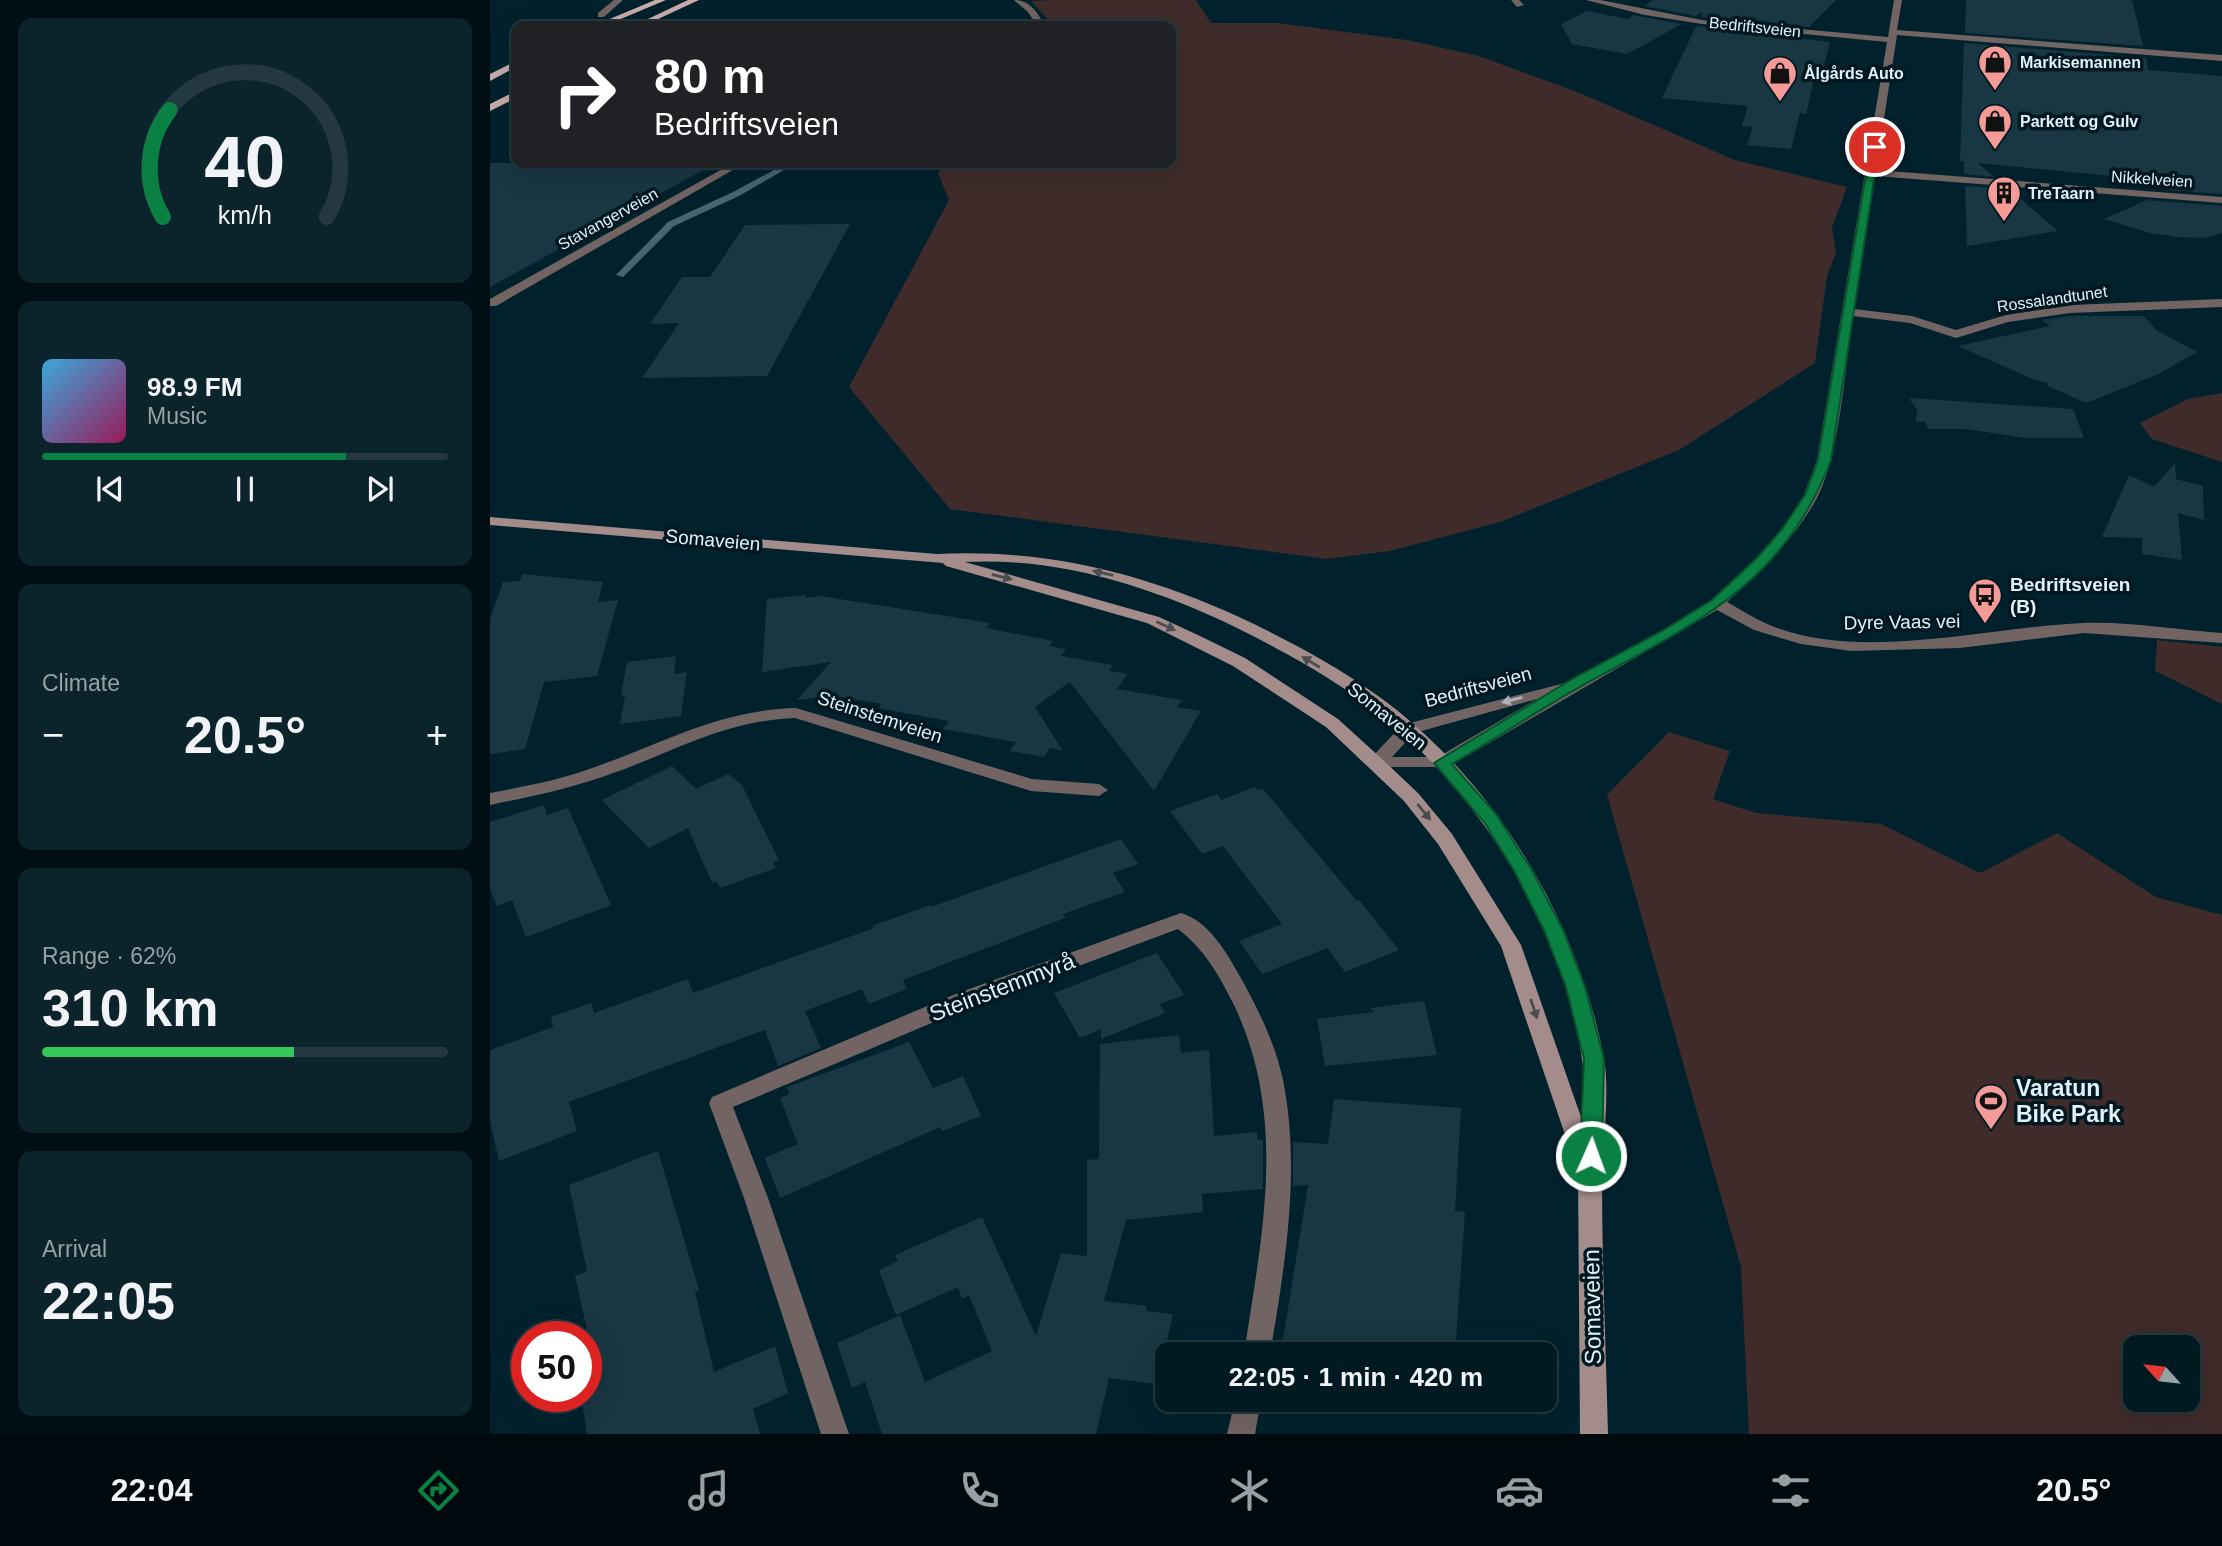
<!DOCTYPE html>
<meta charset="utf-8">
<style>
:root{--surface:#011a22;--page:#0b232a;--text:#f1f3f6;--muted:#96a1a5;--line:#233840;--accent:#0b8043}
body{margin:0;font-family:Helvetica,sans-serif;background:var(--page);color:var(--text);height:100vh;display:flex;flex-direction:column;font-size:26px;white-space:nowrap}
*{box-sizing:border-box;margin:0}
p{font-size:23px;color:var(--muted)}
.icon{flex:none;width:38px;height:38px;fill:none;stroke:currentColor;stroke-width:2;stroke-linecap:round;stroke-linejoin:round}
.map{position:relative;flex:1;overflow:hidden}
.side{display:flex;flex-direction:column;gap:18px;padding:18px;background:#010e13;width:490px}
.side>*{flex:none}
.banner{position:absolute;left:21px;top:21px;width:665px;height:147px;border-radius:14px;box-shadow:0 7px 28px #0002,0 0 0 2px var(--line);background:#202124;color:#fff;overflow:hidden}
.needle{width:46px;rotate:297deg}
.buttons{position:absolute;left:1633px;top:1335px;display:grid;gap:14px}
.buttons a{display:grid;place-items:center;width:77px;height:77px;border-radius:14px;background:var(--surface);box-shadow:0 7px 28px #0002,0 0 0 2px var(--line);font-size:35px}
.speed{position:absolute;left:21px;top:1321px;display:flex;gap:14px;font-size:35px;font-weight:700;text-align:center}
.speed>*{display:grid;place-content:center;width:91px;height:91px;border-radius:50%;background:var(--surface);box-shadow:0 7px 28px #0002,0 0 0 2px var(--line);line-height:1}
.speed .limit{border:10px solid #d22;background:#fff;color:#111}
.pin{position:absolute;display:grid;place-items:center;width:60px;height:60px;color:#fff;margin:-30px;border:4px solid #fff;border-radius:50%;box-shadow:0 2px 7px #0007}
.me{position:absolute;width:77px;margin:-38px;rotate:2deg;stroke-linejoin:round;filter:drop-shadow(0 0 5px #0008)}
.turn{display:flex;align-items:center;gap:24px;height:147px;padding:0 28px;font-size:32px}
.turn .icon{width:91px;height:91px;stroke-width:2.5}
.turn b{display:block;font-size:49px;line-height:60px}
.big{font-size:52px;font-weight:700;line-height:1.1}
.side .widget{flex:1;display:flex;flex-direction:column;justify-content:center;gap:10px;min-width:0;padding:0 24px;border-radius:14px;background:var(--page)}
.side .dial{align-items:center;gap:0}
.dial svg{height:182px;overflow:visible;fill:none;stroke:var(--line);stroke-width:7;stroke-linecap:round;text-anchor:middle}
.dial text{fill:var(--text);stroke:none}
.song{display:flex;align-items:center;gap:21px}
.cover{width:84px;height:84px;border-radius:10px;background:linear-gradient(135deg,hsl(200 70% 55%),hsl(330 70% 35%))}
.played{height:7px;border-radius:4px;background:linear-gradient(90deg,var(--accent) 75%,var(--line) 75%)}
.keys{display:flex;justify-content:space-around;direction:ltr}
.heat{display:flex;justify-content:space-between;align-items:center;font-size:38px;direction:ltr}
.charge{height:10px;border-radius:5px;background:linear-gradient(90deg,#34c759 62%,var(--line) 0)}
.trip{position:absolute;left:665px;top:1342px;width:402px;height:70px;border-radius:14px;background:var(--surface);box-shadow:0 7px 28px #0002,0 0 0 2px var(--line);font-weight:700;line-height:70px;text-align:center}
.dock{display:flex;height:112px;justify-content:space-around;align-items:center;background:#000a0e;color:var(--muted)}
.dock .icon{width:49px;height:49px}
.dock .on{color:var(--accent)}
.dock b{font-size:32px;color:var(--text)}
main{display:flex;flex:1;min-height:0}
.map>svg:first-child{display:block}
.green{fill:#3e2b2a;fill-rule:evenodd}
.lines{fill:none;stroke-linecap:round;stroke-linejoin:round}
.stream{fill:#456571;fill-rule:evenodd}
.building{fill:#183742}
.street{fill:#726463;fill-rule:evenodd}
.secondary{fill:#a38c8a;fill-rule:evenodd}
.primary{fill:#c9aba9;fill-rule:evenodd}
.oneway{fill:#4a4c50}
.oneway2{fill:#aeb2b6}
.route{fill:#0b8043;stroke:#07532c;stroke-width:2}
.labels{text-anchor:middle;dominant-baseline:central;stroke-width:7;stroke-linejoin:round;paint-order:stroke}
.far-street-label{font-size:16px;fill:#e0f1f9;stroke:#021820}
.far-poi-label{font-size:16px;font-weight:bold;fill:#e0f1f9;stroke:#021820;text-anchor:start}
.street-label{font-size:19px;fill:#e0f1f9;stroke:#021820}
.poi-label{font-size:19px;font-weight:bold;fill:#e0f1f9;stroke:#021820;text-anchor:start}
.near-street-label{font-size:23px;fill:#e0f1f9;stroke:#021820}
.near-poi-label{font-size:23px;font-weight:bold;fill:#e0f1f9;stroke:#021820;text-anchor:start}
</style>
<main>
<section class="side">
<div class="widget dial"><svg viewBox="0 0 100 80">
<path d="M14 69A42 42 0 1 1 86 69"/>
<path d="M14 69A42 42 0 0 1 17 22" stroke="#0b8043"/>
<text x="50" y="56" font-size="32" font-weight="700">40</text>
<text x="50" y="72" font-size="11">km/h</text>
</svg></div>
<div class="widget">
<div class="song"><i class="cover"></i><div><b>98.9 FM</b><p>Music</p></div></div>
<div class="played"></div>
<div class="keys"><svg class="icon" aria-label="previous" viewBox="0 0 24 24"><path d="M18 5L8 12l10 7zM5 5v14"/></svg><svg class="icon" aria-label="pause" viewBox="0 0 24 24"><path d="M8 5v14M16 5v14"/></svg><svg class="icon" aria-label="next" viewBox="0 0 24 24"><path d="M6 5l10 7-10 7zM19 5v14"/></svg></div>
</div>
<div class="widget"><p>Climate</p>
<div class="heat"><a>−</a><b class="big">20.5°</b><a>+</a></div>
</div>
<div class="widget"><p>Range · 62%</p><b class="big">310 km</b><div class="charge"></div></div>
<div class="widget"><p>Arrival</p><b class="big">22:05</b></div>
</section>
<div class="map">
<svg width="1732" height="1434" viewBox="0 0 1732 1434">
<rect width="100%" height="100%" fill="#01222d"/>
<g class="green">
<path d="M564,0H706L721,23H788L917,40L989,56L1092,94L1245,160L1357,187L1342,227L1346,253L1337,276L1325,363L1189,450L1010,522L900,551L837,559L460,509L359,387L459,200L448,173L456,163H681V26H561L560,22L541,1Z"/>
<path d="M1732,393V462L1662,439L1650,423L1698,399Z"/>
<path d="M1667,640L1732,647V704L1665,671Z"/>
<path d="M1179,732L1240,751L1223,799L1266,813L1391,824L1490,873L1567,833L1666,897L1732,915V1434H1259L1251,1267L1117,795ZM1645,1348H1698V1400H1645Z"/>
</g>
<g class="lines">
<path class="stream" d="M297,163H306L249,196L184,226L133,277L126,275L178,222L243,192Z"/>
</g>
<g class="building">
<path d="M1163,0H1346L1319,27L1212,17L1213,12L1205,16L1155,6Z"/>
<path d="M1476,0H1642L1653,46L1475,33Z"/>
<path d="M1097,11L1138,19L1143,15L1192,24L1137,54L1082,44L1071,24Z"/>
<path d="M1206,26L1340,42L1330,81L1324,80L1316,114L1310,113L1301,149L1257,145L1263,127L1252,126L1258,106L1172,98Z"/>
<path d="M1474,43L1656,58L1658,70L1732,76V194L1679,190L1695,183L1488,163L1504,177L1474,174V161H1470Z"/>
<path d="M0,163H226L0,287Z"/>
<path d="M1475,186L1519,189L1568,231L1477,246Z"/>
<path d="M1657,200L1732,206V233L1714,238L1687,237L1660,233L1614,219Z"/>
<path d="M360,224L277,376L152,378L189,323L160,324L192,277H220L255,225Z"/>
<path d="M1579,316H1654L1666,330L1707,352L1668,374L1596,403L1558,386V383L1545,380L1468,346L1560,326L1552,320Z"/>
<path d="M1419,398L1583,409L1594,438H1535L1476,429H1439L1435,422L1426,421L1427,410Z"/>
<path d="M1685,463L1686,479L1713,486L1714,520L1688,513L1692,560L1652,554V538L1612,537L1639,475L1664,487Z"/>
<path d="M32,574L113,582L108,602L128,600L107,676L54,682L35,749L0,754V619L13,582L30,581Z"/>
<path d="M315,595V598L331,596L500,623L496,628L563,641L559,646L576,649L571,656L623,665L619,671L637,674L627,689L692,700L687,707L711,711L664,791L580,682L545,707L573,751L560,748L554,757L520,751L526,742L453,729L459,721L388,708L392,704L343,696L307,700L341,662L272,672L277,599Z"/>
<path d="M186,656L184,674L197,672L191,716L130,724L135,696H131L137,662Z"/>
<path d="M182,766L206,789L238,774L252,785L289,860L283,862L286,868L230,888L227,882L222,883L198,828L159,848L112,800Z"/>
<path d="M765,787L768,790L773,789L867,901L869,900L909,950L855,972L837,948L772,974L749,941L792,924L733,846L712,854L680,811L727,794L731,800Z"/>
<path d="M54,805L57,815L78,808L121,905L36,937L22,900L7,906L0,889V822Z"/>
<path d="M631,839L648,864L623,873L635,892L573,914L575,918L413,980L417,989L379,1004L372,989L315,1011L331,1048L288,1066L275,1030L79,1102L87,1131L9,1161L0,1120V1050L63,1027L61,1017L101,1003L104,1013L198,979L203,993L384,928L382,926L440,905L441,907Z"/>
<path d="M667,953L694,995L670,1004L675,1013L611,1039V1029L590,1038L564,993Z"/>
<path d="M934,1001L947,1055L835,1066L827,1019L884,1012L880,1008Z"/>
<path d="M689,1035L691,1053L719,1050L724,1136L767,1132V1139L773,1140V1189L712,1194L713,1212L636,1220L614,1301L657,1306L656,1311L683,1314L667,1384L619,1378L606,1434H392L375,1382L362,1388L347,1343L410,1315L435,1382L502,1351L479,1295L472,1299L468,1287L406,1315L389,1270L408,1261L405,1255L492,1217L546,1336L571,1253L597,1256V1160L609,1159L610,1044Z"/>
<path d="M419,1042L443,1088L473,1076L491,1116L452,1131L450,1127L290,1198L275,1158L308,1144L290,1098L299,1094L297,1087Z"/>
<path d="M844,1099L971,1108L965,1211L975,1212L965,1354L791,1352L818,1185L803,1186V1142L838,1144Z"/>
<path d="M168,1151L209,1290L205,1292L224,1372L285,1346L298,1393L263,1409L270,1434H97L91,1396H96V1373L106,1370L85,1276L97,1271L79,1185Z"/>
</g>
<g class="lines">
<g class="street">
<path d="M124,0H133L114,17H108V13Z"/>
<path d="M524,0C540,0 548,13 555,26H547L538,12Z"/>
<path d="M1021,0H1029L1034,5L1027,7Z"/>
<path d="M1096,0H1110L1212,20L1398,37L1404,0H1412L1407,30L1732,55V61L1407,35L1386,170L1732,197V203L1385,176L1364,309L1422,316L1466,330L1516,315L1580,305L1732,299V307L1580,313L1518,322L1466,338L1420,323L1363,316C1355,367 1350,452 1328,496C1306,538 1271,570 1237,602C1250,609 1262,617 1275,623C1366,664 1497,627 1593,623C1636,621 1688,630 1732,633V643L1594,633L1470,648L1361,651L1311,644L1264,630L1227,610L958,767H880L877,763L880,759L912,725L1075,683L1173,630L1221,600L1267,558L1293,528L1314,495L1327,460L1397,42L1212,24L1155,15ZM1047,699L948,757H902L924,733Z"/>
<path d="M243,163H255L6,306H0V299Z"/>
<path d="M306,708L542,779L609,784L618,790L609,796L541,791L305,718C231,721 183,753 115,776C78,789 39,797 0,805V793C36,786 71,780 105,767C175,742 230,710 306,708Z"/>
<path d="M691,913C718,921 735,950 748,973C767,1007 785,1042 793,1080C811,1170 795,1266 780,1354H754C772,1234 798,1119 744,1005C729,975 715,950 688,929L484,1005L243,1107L278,1198L359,1434H331L254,1198L219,1103L222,1097L468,993Z"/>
<path d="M745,1400H771L765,1434H737Z"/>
</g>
<path class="secondary" d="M0,517L447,554C559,548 664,576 764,624C815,649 864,676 908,711C1013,796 1086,922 1113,1053C1121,1090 1112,1144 1112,1182C1112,1266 1116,1350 1118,1434H1090L1088,1173L1011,946L948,844L914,801L836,727L743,666L657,623L456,566L453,563L0,525ZM475,562C568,557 662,587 745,627C797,653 849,681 894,718C993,798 1075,932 1092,1059C1095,1078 1092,1098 1091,1117L1031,945L962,834L928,793L892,759L848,719L755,658L710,636L669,617Z"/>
<g class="primary">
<path d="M165,0H176L114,26H103Z"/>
<path d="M198,0H209L153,26H143Z"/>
<path d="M26,61V67L0,81V74Z"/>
<path d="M26,91V98L0,111V104Z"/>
</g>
</g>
<defs><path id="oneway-solid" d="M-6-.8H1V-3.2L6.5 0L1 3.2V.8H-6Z" transform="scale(1.75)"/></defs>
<g class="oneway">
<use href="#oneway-solid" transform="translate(613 573) rotate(-167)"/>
<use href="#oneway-solid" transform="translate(512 577) rotate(14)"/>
<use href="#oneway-solid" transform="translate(676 626) rotate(24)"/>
<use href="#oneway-solid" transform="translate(821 662) rotate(-149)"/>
<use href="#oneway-solid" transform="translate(934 812) rotate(51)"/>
<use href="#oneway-solid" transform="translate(1044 1009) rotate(71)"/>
</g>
<use class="oneway2" href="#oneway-solid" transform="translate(1022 700) rotate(165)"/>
<path class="route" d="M1381,145L1389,147L1341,460C1294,585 1204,624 1095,684C1050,709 1007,738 962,764L1006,814L1043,872L1073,930L1095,987L1114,1059L1112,1156L1108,1162L1101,1164L1093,1162L1090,1156L1094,1059L1076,987L1054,930L1025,872L994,822L944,763L1082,679L1174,630L1222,600L1267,558L1293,528L1315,495L1328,460Z"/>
<defs>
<g id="shop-pin" transform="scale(1.75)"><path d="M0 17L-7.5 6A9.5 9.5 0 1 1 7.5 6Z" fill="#f59b97" stroke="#021820"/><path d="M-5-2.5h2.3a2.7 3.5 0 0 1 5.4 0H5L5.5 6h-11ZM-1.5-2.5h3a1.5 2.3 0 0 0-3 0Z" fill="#111"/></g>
<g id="building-pin" transform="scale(1.75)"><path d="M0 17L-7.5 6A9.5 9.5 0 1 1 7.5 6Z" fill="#f59b97" stroke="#021820"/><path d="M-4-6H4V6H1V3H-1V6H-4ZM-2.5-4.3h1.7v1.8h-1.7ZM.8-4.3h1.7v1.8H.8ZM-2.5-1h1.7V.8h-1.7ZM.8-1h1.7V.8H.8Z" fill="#111"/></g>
<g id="bus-pin" transform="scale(1.75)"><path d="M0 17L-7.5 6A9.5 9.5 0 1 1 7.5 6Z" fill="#f59b97" stroke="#021820"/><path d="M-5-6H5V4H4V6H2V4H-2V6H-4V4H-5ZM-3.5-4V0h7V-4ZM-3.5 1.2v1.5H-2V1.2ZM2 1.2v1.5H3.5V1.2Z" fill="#111"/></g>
<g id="stadium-pin" transform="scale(1.75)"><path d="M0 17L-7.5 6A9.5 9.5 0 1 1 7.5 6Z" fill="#f59b97" stroke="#021820"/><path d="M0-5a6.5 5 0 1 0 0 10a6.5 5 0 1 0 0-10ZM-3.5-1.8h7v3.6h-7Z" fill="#111"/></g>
</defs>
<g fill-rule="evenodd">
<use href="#shop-pin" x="1505" y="62"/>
<use href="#shop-pin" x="1290" y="73"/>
<use href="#shop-pin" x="1505" y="121"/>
<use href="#building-pin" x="1514" y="193"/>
<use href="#bus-pin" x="1495" y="595"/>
<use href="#stadium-pin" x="1501" y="1101"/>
</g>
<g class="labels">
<g class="far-street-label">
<text transform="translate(1265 27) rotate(6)">Bedriftsveien</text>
<text transform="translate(1662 179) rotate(4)">Nikkelveien</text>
<text transform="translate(118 219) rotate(-29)">Stavangerveien</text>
<text transform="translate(1562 299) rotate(-8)">Rossalandtunet</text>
</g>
<g class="far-poi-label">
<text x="1530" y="62">Markisemannen</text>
<text x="1314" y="73">Ålgårds Auto</text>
<text x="1530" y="121">Parkett og Gulv</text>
<text x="1538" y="193">TreTaarn</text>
</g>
<g class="street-label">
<text transform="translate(223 540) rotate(5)">Somaveien</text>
<text transform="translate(1412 622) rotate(-1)">Dyre Vaas vei</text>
<text transform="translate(988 687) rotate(-15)">Bedriftsveien</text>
<text transform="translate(897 716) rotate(39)">Somaveien</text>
<text transform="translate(390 717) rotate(18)">Steinstemveien</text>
</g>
<g class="poi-label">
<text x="1520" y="584">Bedriftsveien<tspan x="1520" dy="22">(B)</tspan></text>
</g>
<g class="near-street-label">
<text transform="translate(512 987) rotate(-21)">Steinstemmyrå</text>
<text transform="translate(1102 1307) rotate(-91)">Somaveien</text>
</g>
<g class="near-poi-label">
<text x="1526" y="1088">Varatun<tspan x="1526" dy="26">Bike Park</tspan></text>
</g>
</g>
</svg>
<div class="buttons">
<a><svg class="needle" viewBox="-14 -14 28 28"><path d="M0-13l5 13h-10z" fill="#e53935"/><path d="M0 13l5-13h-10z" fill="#96a1a5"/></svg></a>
</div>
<div class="speed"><div class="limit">50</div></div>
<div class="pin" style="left:1385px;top:147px;background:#d93025"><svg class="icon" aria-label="arrive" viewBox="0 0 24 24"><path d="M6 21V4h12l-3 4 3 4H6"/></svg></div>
<svg class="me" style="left:1101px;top:1156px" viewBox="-20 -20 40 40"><circle r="17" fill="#0b8043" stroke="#fff" stroke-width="3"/><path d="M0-11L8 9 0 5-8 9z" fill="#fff"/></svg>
<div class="trip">22:05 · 1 min · 420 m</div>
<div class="banner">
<div class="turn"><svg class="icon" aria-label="right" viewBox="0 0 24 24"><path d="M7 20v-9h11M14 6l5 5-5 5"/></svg><div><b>80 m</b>Bedriftsveien</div></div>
</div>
</div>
</main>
<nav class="dock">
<b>22:04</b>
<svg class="icon on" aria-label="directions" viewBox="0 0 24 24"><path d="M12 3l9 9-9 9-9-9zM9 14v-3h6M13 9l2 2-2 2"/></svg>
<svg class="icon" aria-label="music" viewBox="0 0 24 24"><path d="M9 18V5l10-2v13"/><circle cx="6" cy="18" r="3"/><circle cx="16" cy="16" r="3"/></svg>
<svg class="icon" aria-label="phone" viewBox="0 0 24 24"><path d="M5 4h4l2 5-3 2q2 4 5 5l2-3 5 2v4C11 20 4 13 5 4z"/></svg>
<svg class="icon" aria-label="climate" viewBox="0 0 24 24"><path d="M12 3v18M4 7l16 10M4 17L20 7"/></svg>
<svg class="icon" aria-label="car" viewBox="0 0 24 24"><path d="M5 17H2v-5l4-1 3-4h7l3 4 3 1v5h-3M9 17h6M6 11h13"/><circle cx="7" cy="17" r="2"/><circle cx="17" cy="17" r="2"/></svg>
<svg class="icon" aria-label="filters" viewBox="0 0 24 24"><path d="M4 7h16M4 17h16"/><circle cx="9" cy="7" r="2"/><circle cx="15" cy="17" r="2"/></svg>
<b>20.5°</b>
</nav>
